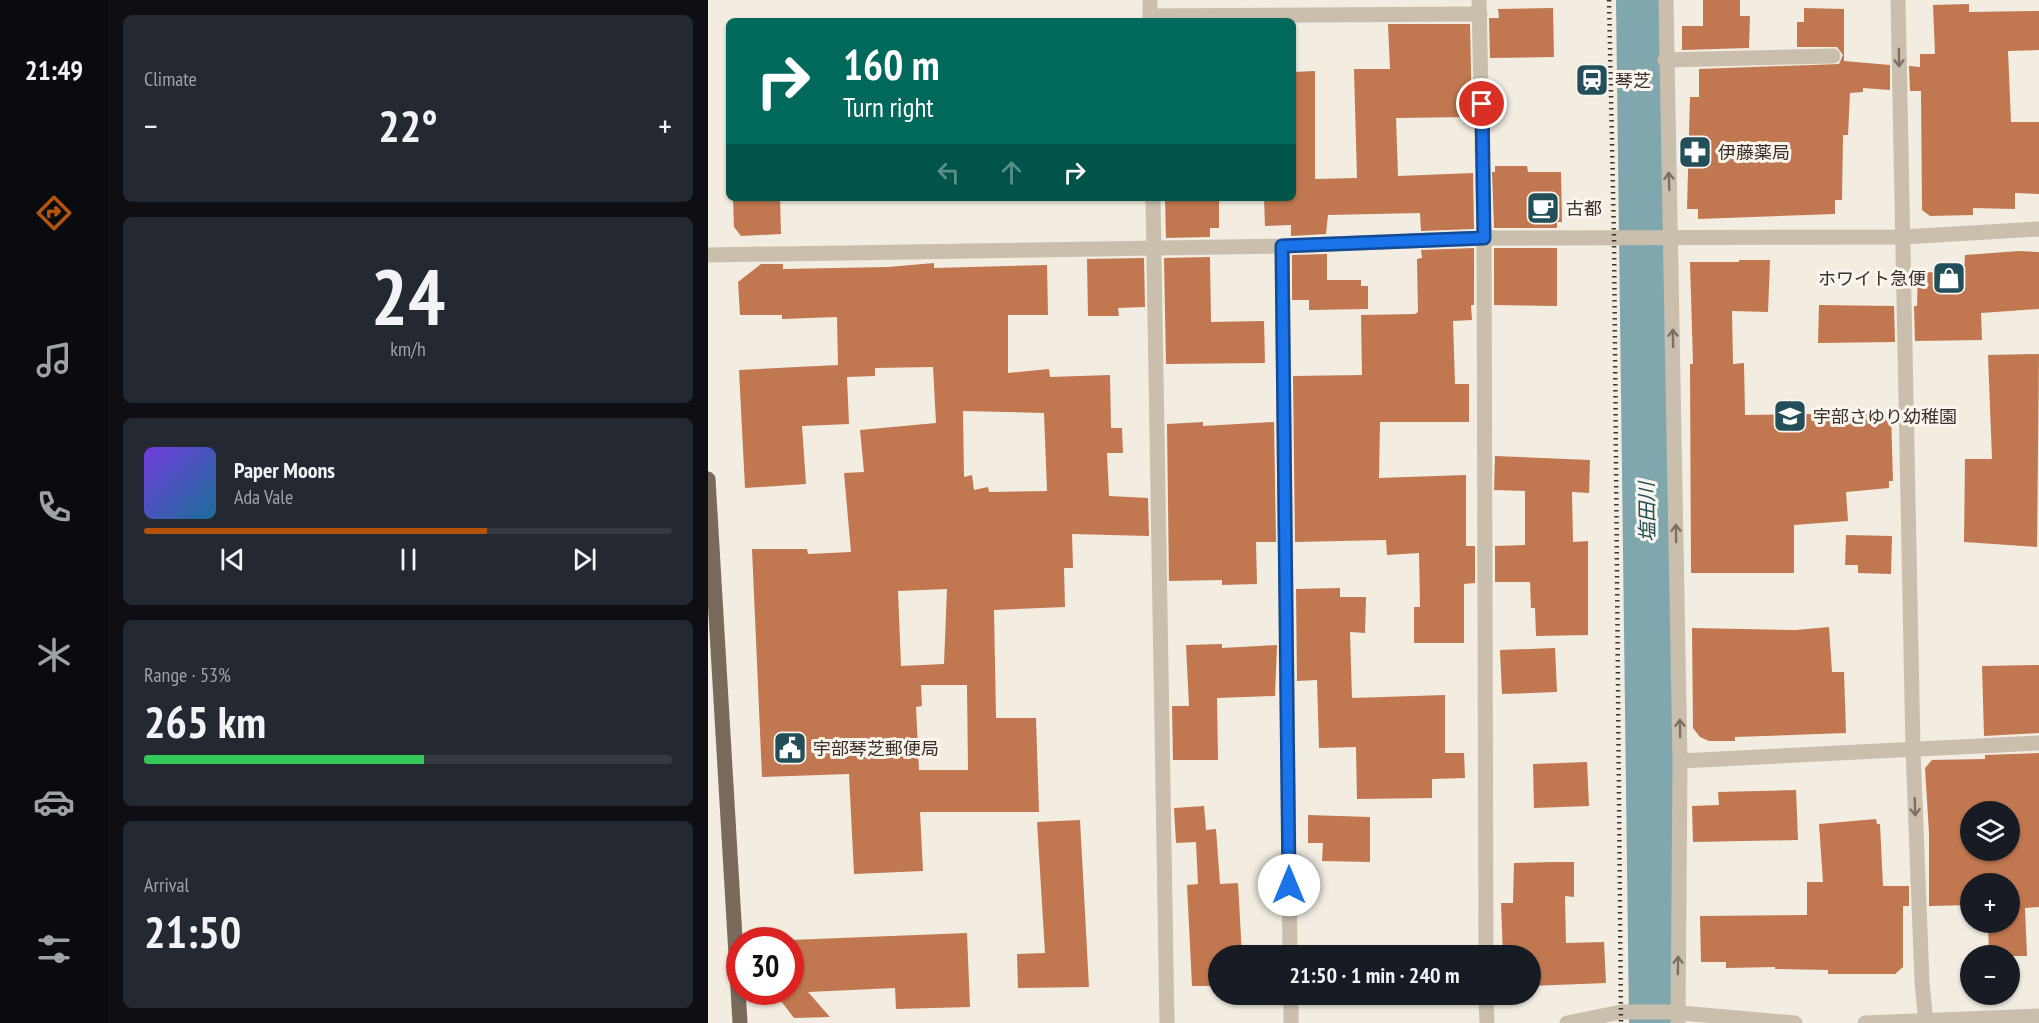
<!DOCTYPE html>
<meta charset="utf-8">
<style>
:root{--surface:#171b24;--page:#242831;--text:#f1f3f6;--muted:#9ea1a6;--line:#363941;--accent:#b45309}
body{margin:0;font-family:"PT Sans Narrow","Noto Sans JP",sans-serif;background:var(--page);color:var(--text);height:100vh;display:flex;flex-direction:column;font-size:22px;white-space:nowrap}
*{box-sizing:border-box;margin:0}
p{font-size:20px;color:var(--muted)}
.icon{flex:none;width:33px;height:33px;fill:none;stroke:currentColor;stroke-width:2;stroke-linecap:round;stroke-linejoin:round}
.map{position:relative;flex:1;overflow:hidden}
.side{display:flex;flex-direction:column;gap:15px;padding:15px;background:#0d0f14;width:600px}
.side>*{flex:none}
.banner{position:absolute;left:18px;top:18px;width:570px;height:183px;border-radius:9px;box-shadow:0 2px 4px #0004;background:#00695c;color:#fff;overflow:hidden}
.tools{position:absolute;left:1252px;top:801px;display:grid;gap:12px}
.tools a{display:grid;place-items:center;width:60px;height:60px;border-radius:50%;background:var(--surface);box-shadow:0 2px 4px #0004;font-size:30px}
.speed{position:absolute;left:18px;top:927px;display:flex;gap:12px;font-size:30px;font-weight:700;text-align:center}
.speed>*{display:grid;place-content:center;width:78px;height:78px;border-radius:50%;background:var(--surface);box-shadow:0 2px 4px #0004;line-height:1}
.speed .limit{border:9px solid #d22;background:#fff;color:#111}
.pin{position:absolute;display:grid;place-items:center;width:51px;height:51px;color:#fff;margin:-26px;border:3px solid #fff;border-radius:50%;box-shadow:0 2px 6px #0007}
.me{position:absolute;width:66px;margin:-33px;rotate:0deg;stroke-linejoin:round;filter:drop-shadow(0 0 4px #0008)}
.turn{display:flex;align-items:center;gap:21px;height:126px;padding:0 18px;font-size:27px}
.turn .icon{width:78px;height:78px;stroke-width:2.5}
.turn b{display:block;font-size:42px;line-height:51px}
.lanes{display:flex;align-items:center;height:57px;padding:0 18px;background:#0003;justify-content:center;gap:30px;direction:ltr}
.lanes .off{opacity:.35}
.big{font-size:45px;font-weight:700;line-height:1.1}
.side .widget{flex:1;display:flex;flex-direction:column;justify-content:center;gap:9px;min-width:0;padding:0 21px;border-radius:9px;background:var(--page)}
.side .dial{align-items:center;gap:0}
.dial b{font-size:78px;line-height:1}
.song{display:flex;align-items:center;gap:18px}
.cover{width:72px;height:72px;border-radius:9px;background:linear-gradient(135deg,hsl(260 70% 55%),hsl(200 70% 35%))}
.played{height:6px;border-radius:3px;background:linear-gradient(90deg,var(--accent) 65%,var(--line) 65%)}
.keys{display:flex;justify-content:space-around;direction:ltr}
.heat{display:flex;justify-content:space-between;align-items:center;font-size:33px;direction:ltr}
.charge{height:9px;border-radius:4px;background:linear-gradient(90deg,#34c759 53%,var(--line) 0)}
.trip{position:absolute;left:500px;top:945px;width:333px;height:60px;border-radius:30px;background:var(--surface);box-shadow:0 2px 4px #0004;font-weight:700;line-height:60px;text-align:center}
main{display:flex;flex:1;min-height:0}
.tabs{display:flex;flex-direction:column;width:108px;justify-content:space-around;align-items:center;background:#090b0e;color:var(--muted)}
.tabs .icon{width:42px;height:42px}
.tabs .selected{color:var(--accent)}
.tabs b{font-size:27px;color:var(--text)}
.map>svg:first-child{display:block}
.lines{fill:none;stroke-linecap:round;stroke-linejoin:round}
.river{stroke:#81a7ae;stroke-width:48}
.building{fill:#c17850;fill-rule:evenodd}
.minor{stroke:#cabead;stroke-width:15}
.major{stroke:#7a6a5d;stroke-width:15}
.rail{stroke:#39312b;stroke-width:4.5;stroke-dasharray:1.5 4.5;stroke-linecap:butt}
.oneway{stroke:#7a7066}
.route-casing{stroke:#114b97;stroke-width:15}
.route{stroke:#1a73e8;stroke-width:10}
.labels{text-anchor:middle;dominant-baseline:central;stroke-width:6;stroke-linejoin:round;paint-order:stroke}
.poi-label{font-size:18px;fill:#39312b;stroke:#faf5ed;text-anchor:start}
.water-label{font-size:20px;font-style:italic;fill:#224f59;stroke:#faf5ed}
</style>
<main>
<nav class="tabs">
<b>21:49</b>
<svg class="icon selected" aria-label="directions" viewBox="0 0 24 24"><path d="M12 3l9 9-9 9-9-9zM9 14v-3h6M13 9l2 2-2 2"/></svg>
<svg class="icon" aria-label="music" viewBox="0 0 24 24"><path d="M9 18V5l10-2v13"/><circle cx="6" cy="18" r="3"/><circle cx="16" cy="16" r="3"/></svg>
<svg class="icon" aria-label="phone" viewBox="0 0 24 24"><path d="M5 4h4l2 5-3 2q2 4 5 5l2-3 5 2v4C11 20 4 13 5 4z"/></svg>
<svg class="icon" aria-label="climate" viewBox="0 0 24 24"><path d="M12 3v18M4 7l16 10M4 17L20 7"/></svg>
<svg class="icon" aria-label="car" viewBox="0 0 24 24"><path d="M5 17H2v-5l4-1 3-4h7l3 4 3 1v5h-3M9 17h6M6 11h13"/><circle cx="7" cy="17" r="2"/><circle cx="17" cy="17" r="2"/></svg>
<svg class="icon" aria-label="filters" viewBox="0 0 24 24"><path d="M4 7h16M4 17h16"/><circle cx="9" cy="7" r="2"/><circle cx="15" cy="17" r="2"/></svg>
</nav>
<section class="side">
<div class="widget"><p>Climate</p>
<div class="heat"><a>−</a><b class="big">22°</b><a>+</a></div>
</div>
<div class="widget dial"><b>24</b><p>km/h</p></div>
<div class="widget">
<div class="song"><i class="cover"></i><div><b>Paper Moons</b><p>Ada Vale</p></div></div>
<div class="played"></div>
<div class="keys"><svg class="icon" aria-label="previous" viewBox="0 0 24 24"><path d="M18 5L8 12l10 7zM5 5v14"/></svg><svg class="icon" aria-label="pause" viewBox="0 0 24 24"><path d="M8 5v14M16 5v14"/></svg><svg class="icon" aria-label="next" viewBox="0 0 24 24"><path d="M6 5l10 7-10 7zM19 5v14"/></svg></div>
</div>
<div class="widget"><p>Range · 53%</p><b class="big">265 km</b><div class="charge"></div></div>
<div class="widget"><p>Arrival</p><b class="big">21:50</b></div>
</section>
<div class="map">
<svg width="1331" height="1023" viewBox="0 0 1331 1023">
<rect width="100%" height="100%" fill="#f2ece1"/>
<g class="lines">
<path class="river" d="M932,0L945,1023"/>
</g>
<g class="building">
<path d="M995,0H1032V16H1042L1041,48L974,50V26H995Z"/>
<path d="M1261,4V12L1331,11V50L1300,51L1303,122H1331V194L1307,193V209L1265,208V215L1222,216L1214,210L1213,91H1202L1201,66L1212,67V54H1227L1225,5Z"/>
<path d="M845,8L846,57L782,58L781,18H791L790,9Z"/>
<path d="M1096,8L1136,9V61L1182,65V90L1155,88V92L1142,93L1140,135H1135L1134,200H1127V214L990,219V209H979L982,97H991V69L1131,64L1135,55L1129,47H1089V22H1096Z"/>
<path d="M680,24H762L764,117L688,118L690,176L765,173L766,229L713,231L712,213L620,215L618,234L583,236V225L557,226L556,198H585V72L607,71V179L649,178L646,69H682Z"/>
<path d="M787,166H819L820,172H853L854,222H849V228H786L784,172H787Z"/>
<path d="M25,198H72L73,234L33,236L26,227Z"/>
<path d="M457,198H511V228H502V237L458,238Z"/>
<path d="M766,248V305H763L764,320L745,321L747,384H761V422H672L671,478L758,475V546H767V583L756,584V643H706V607H712L711,553L679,555L678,540L587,542L585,376L654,375L653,315L707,314L710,312L709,259L714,258L713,250Z"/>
<path d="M786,248H849V306L786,305Z"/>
<path d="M1311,251L1331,252V309L1273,313L1274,340L1207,341L1206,306H1209L1210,272L1256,273L1257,255Z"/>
<path d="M619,254V280H653V286H660V309L601,310V300H584V255Z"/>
<path d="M502,257L503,322L556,321L557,363L458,364L456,258Z"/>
<path d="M436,258L437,307L410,308L411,316H380L379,259Z"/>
<path d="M1031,260H1062L1060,312L1024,311L1025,364L1036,363L1037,415L1183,413L1185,481H1181V488L1138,492L1140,521L1086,525V573H983L982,364H985L982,262H1031Z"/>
<path d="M226,263V268L339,265L340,315H300V373L341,369L342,377L402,375L403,428H414L415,453H399L401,496L440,498L441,536L364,534L365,568H356L357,607L286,610L288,718H328L331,812H212L215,871L146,874L141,774L54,777L44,549H99L100,554L143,552L136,473L156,472L152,430L228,423L225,367L167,368V376L139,377L141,424L94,426L98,484L37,488L31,370L130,365L129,317L74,319V315H32L30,282L53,264H75V269L180,267ZM255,411L336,413L339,491L281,492L280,487L266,490L264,475L256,477ZM239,589L236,664L193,666L190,591ZM213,685H259L260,770H211L208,707L214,706Z"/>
<path d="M1111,305L1186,306L1187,342L1110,343Z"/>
<path d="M1331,354L1329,547L1256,542L1257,459H1284L1280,355Z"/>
<path d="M495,422V426L566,422L568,542H548L549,584L514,585V580L461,581L459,424Z"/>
<path d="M787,456L882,460L881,493L864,492L865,542L880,541V635L828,636L827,608H823L822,582H787V546L817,545V491L786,490Z"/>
<path d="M1138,535L1184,536L1183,574L1150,573V565H1137Z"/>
<path d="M632,588V597H658L657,633L642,632L644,698L737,695V753H756L757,778L724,779V798L649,799L648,747L611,748L609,680L589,681L588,589Z"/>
<path d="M1121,627L1124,672H1136L1138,733L1027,737V741H1001L992,737L985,728L984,628L1088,630Z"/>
<path d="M514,644V648L569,645L567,696L509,698L510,760H465L464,706H481L478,645Z"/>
<path d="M847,648L849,692L794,694L792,650Z"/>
<path d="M1331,665V733L1276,736L1274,666Z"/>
<path d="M1331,753V907L1317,908L1319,956H1281L1280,922H1302V884H1263V905L1221,906V833L1217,768L1224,760L1277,759V755ZM1263,812H1302V850H1263Z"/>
<path d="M879,762L881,806L826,808L825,764Z"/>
<path d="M1088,790L1090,840L985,842L984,806L1011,805L1010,792Z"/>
<path d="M496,806L498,830L508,829L512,884L530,883L534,956H510V986H484L479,885L490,884L488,842L468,843L466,808Z"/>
<path d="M600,815L662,817V862L614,861L615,843H600Z"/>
<path d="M1168,819L1169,824H1172L1175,886H1201V906H1195V967L1187,974H1120V970L1067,969V967L1018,968V962H993L992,916L1099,915V882H1115L1111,824Z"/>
<path d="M372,820L381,987L310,988L309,954L337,953L329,822Z"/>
<path d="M845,862H866V897L857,896L858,943L896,942L898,983L822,986V956H795L793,903H805L806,863Z"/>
<path d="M259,933L262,1007L188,1009L187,988L100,992L122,1017L86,1018L66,992H82V940Z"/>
</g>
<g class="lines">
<g class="minor">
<path d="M442,0V21"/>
<path d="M771,0L776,238L778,956"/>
<path d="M958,0L972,761L970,1023"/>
<path d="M1190,0L1205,749L1214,982L1218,1023"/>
<path d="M442,16L772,14"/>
<path d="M957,60L1125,56"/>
<path d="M445,198L459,1023"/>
<path d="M574,246L582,956"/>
<path d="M0,255L574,246L776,238L1195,237L1331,229"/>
<path d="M972,761L1331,743"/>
<path d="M583,994V1023"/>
<path d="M778,994L779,1023"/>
<path d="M859,1023L913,1012H962L1087,1023"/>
<path d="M1157,1023L1331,1016"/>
</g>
<path class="major" d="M0,479L32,1023"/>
<path class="rail" d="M901,0L906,238L913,1023"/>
</g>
<defs><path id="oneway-shaft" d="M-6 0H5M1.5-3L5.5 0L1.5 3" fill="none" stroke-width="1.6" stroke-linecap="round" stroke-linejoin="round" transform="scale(1.5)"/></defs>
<g class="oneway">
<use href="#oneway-shaft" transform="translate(1191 58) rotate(89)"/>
<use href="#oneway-shaft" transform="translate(961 181) rotate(-92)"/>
<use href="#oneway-shaft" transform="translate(965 338) rotate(-91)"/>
<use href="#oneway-shaft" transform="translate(968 533) rotate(-91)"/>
<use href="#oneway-shaft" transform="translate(972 728) rotate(-91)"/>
<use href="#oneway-shaft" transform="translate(1207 807) rotate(88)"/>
<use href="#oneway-shaft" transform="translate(970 965) rotate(-89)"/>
</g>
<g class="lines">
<g class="route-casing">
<path id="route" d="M581,885L574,246L776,238L774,104"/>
</g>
<use href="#route" class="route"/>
</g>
<defs>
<g id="station-square" transform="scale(1.725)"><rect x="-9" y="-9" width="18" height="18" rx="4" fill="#224f59" stroke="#faf5ed"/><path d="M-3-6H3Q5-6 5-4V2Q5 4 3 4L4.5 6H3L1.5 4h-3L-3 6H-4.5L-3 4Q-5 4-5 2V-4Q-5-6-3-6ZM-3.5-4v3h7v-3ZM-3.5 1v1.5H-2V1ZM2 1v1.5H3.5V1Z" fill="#fff"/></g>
<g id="pharmacy-square" transform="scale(1.725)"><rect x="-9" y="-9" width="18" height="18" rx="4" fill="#224f59" stroke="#faf5ed"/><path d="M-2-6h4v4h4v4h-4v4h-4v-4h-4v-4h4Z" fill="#fff"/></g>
<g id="cafe-square" transform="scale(1.725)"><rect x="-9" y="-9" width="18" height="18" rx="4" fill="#224f59" stroke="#faf5ed"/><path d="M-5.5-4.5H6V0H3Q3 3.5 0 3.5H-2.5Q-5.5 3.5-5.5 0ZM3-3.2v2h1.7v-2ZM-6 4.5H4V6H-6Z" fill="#fff"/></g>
<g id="shop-square" transform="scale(1.725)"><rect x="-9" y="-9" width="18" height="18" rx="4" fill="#224f59" stroke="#faf5ed"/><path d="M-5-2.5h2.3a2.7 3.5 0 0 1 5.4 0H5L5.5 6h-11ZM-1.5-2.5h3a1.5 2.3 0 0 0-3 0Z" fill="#fff"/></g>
<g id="school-square" transform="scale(1.725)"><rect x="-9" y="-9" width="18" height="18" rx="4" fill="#224f59" stroke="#faf5ed"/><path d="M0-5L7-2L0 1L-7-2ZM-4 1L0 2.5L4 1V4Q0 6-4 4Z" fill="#fff"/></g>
<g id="civic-square" transform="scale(1.725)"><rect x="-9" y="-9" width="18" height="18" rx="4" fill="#224f59" stroke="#faf5ed"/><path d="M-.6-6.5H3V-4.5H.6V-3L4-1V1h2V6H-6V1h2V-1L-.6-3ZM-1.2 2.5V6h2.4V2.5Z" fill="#fff"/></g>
</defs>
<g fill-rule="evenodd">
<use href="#station-square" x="884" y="80"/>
<use href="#pharmacy-square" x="987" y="152"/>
<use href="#cafe-square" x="835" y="208"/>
<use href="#shop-square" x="1241" y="278"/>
<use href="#school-square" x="1082" y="416"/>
<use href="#civic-square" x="82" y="748"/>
</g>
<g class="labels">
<g class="poi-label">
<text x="907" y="80">琴芝</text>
<text x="1010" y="152">伊藤薬局</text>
<text x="858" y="208">古都</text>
<text x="1218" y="278" text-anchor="end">ホワイト急便</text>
<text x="1105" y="416">宇部さゆり幼稚園</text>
<text x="105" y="748">宇部琴芝郵便局</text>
</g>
<g class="water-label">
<text transform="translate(939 512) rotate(-91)">塩田川</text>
</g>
</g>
</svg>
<div class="tools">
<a><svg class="icon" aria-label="layers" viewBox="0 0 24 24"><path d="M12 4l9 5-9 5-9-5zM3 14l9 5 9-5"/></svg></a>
<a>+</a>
<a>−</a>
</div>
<div class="speed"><div class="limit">30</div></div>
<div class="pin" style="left:774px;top:104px;background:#d93025"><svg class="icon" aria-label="arrive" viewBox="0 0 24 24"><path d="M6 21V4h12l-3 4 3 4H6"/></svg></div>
<svg class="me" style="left:581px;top:885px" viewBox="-20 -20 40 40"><circle r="19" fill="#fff"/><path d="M0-13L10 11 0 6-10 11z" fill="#1a73e8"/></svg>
<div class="trip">21:50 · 1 min · 240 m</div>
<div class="banner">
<div class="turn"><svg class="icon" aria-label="right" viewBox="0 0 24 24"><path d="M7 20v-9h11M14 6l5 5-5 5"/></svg><div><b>160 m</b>Turn right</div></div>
<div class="lanes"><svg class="icon off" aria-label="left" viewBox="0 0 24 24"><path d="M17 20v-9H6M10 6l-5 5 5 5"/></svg><svg class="icon off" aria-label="ahead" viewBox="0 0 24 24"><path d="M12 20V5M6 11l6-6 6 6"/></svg><svg class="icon" aria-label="right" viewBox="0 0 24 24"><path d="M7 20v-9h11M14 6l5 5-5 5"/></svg></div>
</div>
</div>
</main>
